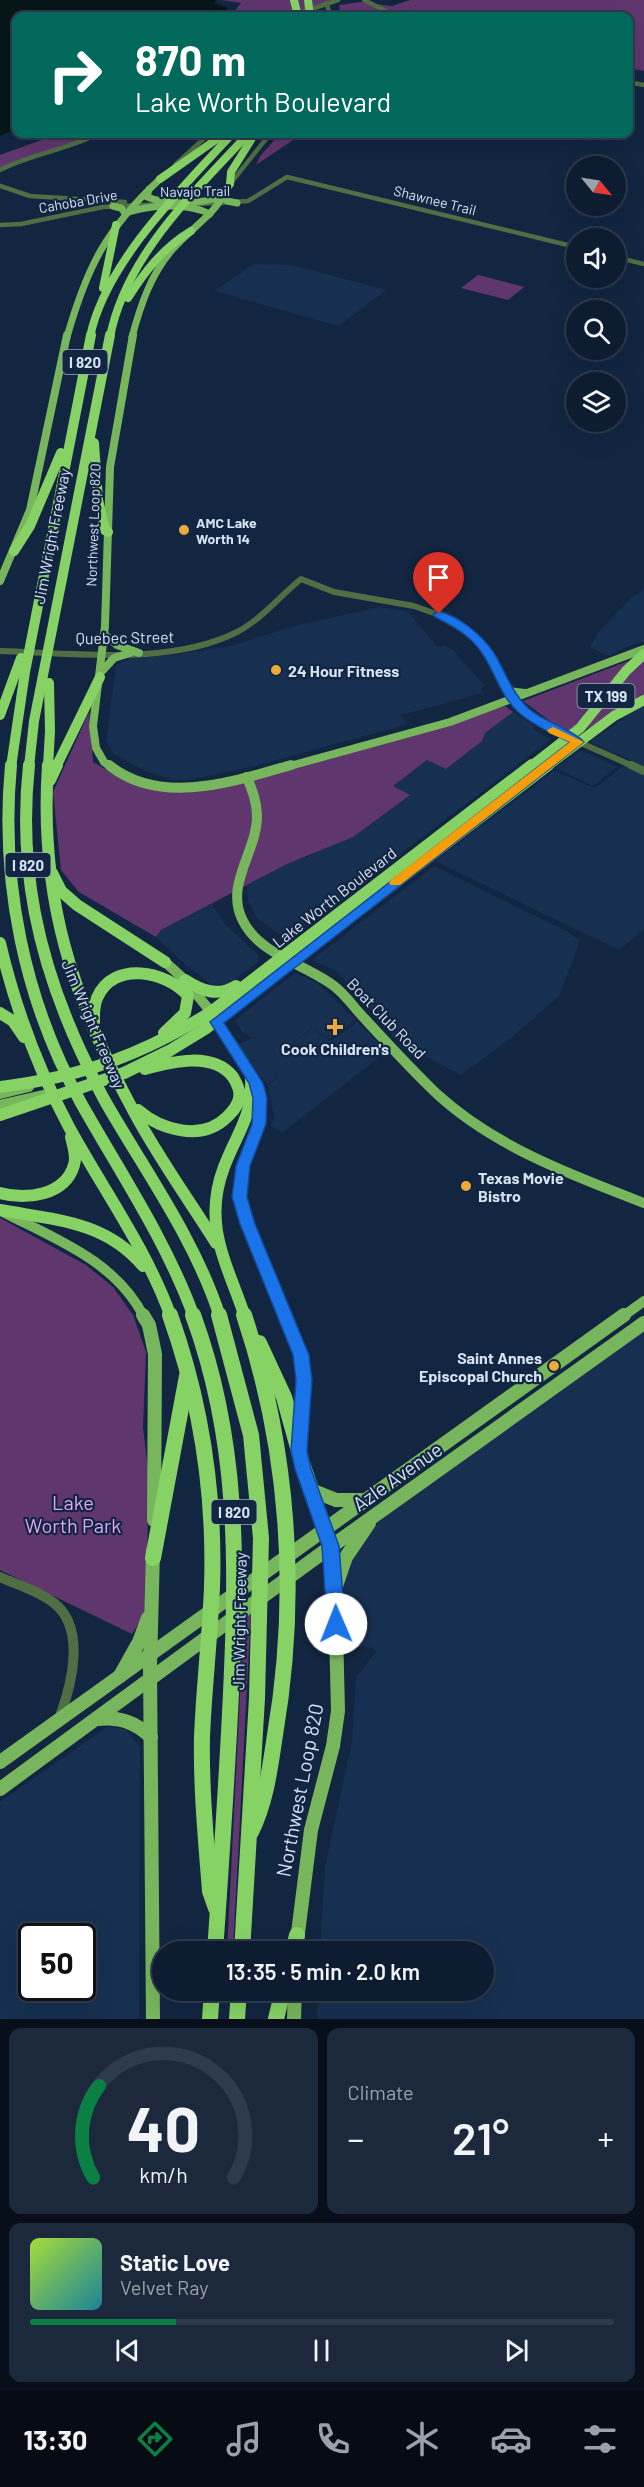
<!DOCTYPE html>
<meta charset="utf-8">
<style>
:root{--surface:#0e1c31;--page:#1c293d;--text:#f1f3f6;--muted:#9ba1ab;--line:#2e3a4d;--accent:#0b8043}
body{margin:0;font-family:Barlow,sans-serif;background:var(--page);color:var(--text);height:100vh;display:flex;flex-direction:column;font-size:22px;white-space:nowrap}
*{box-sizing:border-box;margin:0}
p{font-size:20px;color:var(--muted)}
.icon{flex:none;width:33px;height:33px;fill:none;stroke:currentColor;stroke-width:2;stroke-linecap:round;stroke-linejoin:round}
.map{position:relative;height:2019px;overflow:hidden}
.panel{display:flex;flex-direction:column;gap:9px;padding:9px;background:#080f1b;flex:1}
.panel>*{flex:none}
.top-card{position:absolute;left:12px;top:12px;width:621px;height:126px;border-radius:12px;box-shadow:0 6px 24px #0002,0 0 0 2px var(--line);background:#00695c;color:#fff;overflow:hidden}
.needle{width:39px;rotate:120deg}
.controls{position:absolute;left:566px;top:156px;display:grid;gap:12px}
.controls a{display:grid;place-items:center;width:60px;height:60px;border-radius:50%;background:var(--surface);box-shadow:0 6px 24px #0002,0 0 0 2px var(--line);font-size:30px}
.speed{position:absolute;left:18px;top:1923px;display:flex;gap:12px;font-size:30px;font-weight:700;text-align:center}
.speed>*{display:grid;place-content:center;width:78px;height:78px;border-radius:50%;background:var(--surface);box-shadow:0 6px 24px #0002,0 0 0 2px var(--line);line-height:1}
.speed .limit{border:3px solid #111;border-radius:9px;background:#fff;color:#111}
.pin{position:absolute;display:grid;place-items:center;width:51px;height:51px;color:#fff;margin:-62px -26px;border-radius:50% 50% 50% 0;rotate:-45deg;box-shadow:0 0 6px #0007}
.pin .icon{rotate:45deg}
.me{position:absolute;width:66px;margin:-33px;rotate:359deg;stroke-linejoin:round;filter:drop-shadow(0 0 4px #0008)}
.turn{display:flex;align-items:center;gap:21px;height:126px;padding:0 24px;font-size:27px}
.turn .icon{width:78px;height:78px;stroke-width:2.5}
.turn b{display:block;font-size:42px;line-height:51px}
.big{font-size:45px;font-weight:600;line-height:1.1}
.panel .card{flex:1;display:flex;flex-direction:column;justify-content:center;gap:9px;min-width:0;padding:0 21px;border-radius:12px;background:var(--page)}
.panel .dial{align-items:center;gap:0}
.dial svg{height:156px;overflow:visible;fill:none;stroke:var(--line);stroke-width:7;stroke-linecap:round;text-anchor:middle}
.dial text{fill:var(--text);stroke:none}
.song{display:flex;align-items:center;gap:18px}
.cover{width:72px;height:72px;border-radius:9px;background:linear-gradient(135deg,hsl(80 70% 55%),hsl(190 70% 35%))}
.played{height:6px;border-radius:3px;background:linear-gradient(90deg,var(--accent) 25%,var(--line) 25%)}
.keys{display:flex;justify-content:space-around;direction:ltr}
.heat{display:flex;justify-content:space-between;align-items:center;font-size:33px;direction:ltr}
.panel .tiles{flex:1;display:grid;gap:9px;grid-template-columns:1fr 1fr}
.card:last-child{grid-column:span 2}
.trip{position:absolute;left:152px;top:1941px;width:342px;height:60px;border-radius:30px;background:var(--surface);box-shadow:0 6px 24px #0002,0 0 0 2px var(--line);font-weight:600;line-height:60px;text-align:center}
.dock{display:flex;height:96px;justify-content:space-around;align-items:center;background:#060b14;color:var(--muted)}
.dock .icon{width:42px;height:42px}
.dock .active{color:var(--accent)}
.dock b{font-size:27px;color:var(--text)}
.map>svg:first-child{display:block}
.built{fill:#173051;fill-rule:evenodd}
.green{fill:#60366e}
.water{fill:#071616}
.lines{fill:none;stroke-linecap:round;stroke-linejoin:round}
.minor-far3{stroke:#506e44;stroke-width:4.5}
.minor-far2{stroke:#506e44;stroke-width:6}
.minor-far1{stroke:#506e44;stroke-width:8}
.minor{stroke:#506e44;stroke-width:10}
.major-far3{stroke:#77b65c;stroke-width:7}
.major-far2{stroke:#77b65c;stroke-width:8}
.major-far1{stroke:#77b65c;stroke-width:10}
.major{stroke:#77b65c;stroke-width:14}
.highway-far3{stroke:#87d265;stroke-width:8}
.highway-far2{stroke:#87d265;stroke-width:10}
.highway-far1{stroke:#87d265;stroke-width:12}
.highway{stroke:#87d265;stroke-width:16}
.route{fill:#1a73e8;stroke:#114b97;stroke-width:1.5}
.slow{fill:#f59e0b}
.poi-dot{fill:#ebaa39;stroke:#122641;stroke-width:2}
.labels{text-anchor:middle;dominant-baseline:central;stroke-width:4.5;stroke-linejoin:round;paint-order:stroke}
.far-street-label{font-size:14px;fill:#d5e2f4;stroke:#122641}
.far-poi-label{font-size:14px;font-weight:bold;fill:#d5e2f4;stroke:#122641;text-anchor:start}
.shield{fill:#122641;stroke:#9aaabe;stroke-width:1.5}
.shield-label{font-size:15px;font-weight:bold;fill:#d5e2f4}
.street-label{font-size:16px;fill:#d5e2f4;stroke:#122641}
.poi-label{font-size:16px;font-weight:bold;fill:#d5e2f4;stroke:#122641;text-anchor:start}
.near-street-label{font-size:20px;fill:#d5e2f4;stroke:#122641}
.near-park-label{font-size:20px;fill:#e1a3f7;stroke:#122641}
</style>
<div class="map">
<svg width="644" height="2019" viewBox="0 0 644 2019">
<rect width="100%" height="100%" fill="#122641"/>
<g class="built">
<path d="M254,264L293,265L386,290L339,326L214,291Z"/>
<path d="M644,588V642L631,645L608,656L590,647L598,633L634,595H637Z"/>
<path d="M380,607L407,611L438,647L445,646L453,650L484,685L481,690L483,693L401,715L408,724L255,766L188,780H173L148,772L114,754L106,741L116,665L131,658L174,655L231,646L294,626Z"/>
<path d="M644,704V929L619,950L435,861L554,771L595,788L631,760L590,742Z"/>
<path d="M513,712L536,727L532,729L551,739L287,940L258,919L248,901L247,886L287,864L309,856L351,836L409,794L392,787L427,760L485,733Z"/>
<path d="M581,750L617,767L593,786L556,768Z"/>
<path d="M434,866L568,932L580,941L559,996L512,1037L461,1075L400,1043L337,971L312,960Z"/>
<path d="M212,904L225,924L258,955L259,961L229,984L212,985L187,966L156,937L161,930Z"/>
<path d="M295,973L316,982L356,1020L330,1039L312,1028L273,1058L312,1029L331,1041L357,1022L387,1051L282,1133L271,1126L274,1117L268,1085L281,1075L267,1084L237,1045L252,1038L242,1032L235,1020Z"/>
<path d="M644,1328V2019H317L318,1991L483,1990V1952L320,1951L325,1867L352,1742L356,1677L376,1652L372,1647L344,1646L341,1583L347,1568L368,1532L390,1512Z"/>
<path d="M107,1727L126,1729L140,1748L139,2019H0V1802ZM32,1936H82V1988H32Z"/>
</g>
<g class="green">
<path d="M221,0H332L291,15L285,12L277,16H231L241,3Z"/>
<path d="M410,0H644V71L629,68L628,16H341L339,5L361,2L392,6Z"/>
<path d="M58,134H95L72,144L0,168V155Z"/>
<path d="M280,134H302L256,165L261,155Z"/>
<path d="M478,275L524,287L508,300L461,288Z"/>
<path d="M644,655V696L584,731L562,730L523,701Z"/>
<path d="M505,706L513,712L485,733L482,741L446,769L427,760L393,786L410,795L353,837L287,864L161,930L156,937L79,892L61,870L53,792L89,712L93,762L122,779L216,788Z"/>
<path d="M0,1218L86,1265L113,1287L133,1315L146,1352L143,1427L148,1471L147,1610L132,1634L0,1570Z"/>
<path d="M251,1610L233,1951L227,1952L244,1616Z"/>
</g>
<path class="water" d="M0,0H217L214,3L227,8L228,14L226,16H16V129L0,136Z"/>
<g class="lines">
<g class="minor-far3">
<path d="M364,0L396,16"/>
<path d="M326,3L331,16"/>
<path d="M291,16L338,0"/>
<path d="M628,82L644,85"/>
<path d="M175,165L209,134"/>
<path d="M0,170C31,154 66,150 98,134"/>
<path d="M230,184L270,134"/>
<path d="M0,186L30,196L125,202"/>
<path d="M200,204L248,201L287,177L576,247"/>
<path d="M0,225L21,224L103,207L161,204"/>
<path d="M615,257L644,264"/>
</g>
<path class="minor-far2" d="M0,651C73,653 170,666 237,632C262,619 280,596 301,579L334,592L414,606L451,619L479,641L489,654L507,692L522,709L554,731L635,767"/>
<path class="minor-far1" d="M631,765L644,771"/>
<path class="minor" d="M0,1577C18,1585 39,1591 54,1603C86,1628 72,1684 60,1716"/>
<g class="major-far3">
<path d="M149,189L147,197C170,206 201,204 224,196L227,201L237,203"/>
<path d="M113,206L121,208L125,213C149,205 187,202 210,214"/>
<path d="M67,337C87,267 106,229 160,179"/>
<path d="M132,337C140,307 151,273 173,249C195,224 215,216 230,184"/>
</g>
<g class="major-far2">
<path d="M0,581L30,510L67,335"/>
<path d="M105,635L117,645L139,653"/>
<path d="M103,670L114,658L130,653"/>
<path d="M507,691L525,693"/>
<path d="M111,767L104,762L96,748L93,726L105,626L110,467L133,335"/>
<path d="M286,767L450,722L644,649"/>
</g>
<g class="major-far1">
<path d="M109,765C161,807 235,781 291,765"/>
<path d="M247,777C252,790 257,802 257,816C257,852 224,885 243,921C260,955 305,964 334,986C346,995 354,1008 365,1019C388,1044 412,1070 437,1094C495,1147 571,1175 644,1203"/>
<path d="M165,962L185,980L211,1012"/>
<path d="M217,1022C237,1053 268,1086 259,1125C252,1150 239,1170 240,1196C241,1225 273,1287 285,1317"/>
<path d="M0,1094L29,1087"/>
<path d="M0,1105L44,1095"/>
<path d="M3,1212C55,1239 116,1261 144,1317"/>
<path d="M622,1317L644,1301"/>
</g>
<g class="major">
<path d="M143,1315L149,1325L155,1354L154,1520"/>
<path d="M285,1315L301,1355L304,1381L299,1451L331,1546L335,1589L338,1711L333,1746L311,1830L297,1941"/>
<path d="M311,1490L336,1500H361"/>
<path d="M153,1551L150,1667L153,2019"/>
<path d="M336,1586L346,1557L369,1523"/>
<path d="M120,1676L139,1642L148,1618"/>
<path d="M98,1719C120,1717 135,1722 151,1737"/>
<path d="M0,1762L624,1315"/>
<path d="M0,1789L318,1556L644,1323"/>
<path d="M294,2019L295,1990"/>
</g>
<g class="highway-far3">
<path d="M294,0L298,16"/>
<path d="M308,0L310,16"/>
<path d="M160,179L224,134"/>
<path d="M230,184L231,172L251,140"/>
<path d="M103,288L116,225"/>
<path d="M128,298C145,271 163,248 191,231"/>
<path d="M90,337C105,263 182,188 232,134"/>
<path d="M110,337C126,255 194,193 248,134"/>
</g>
<g class="highway-far2">
<path d="M94,443L98,500L105,530L108,532"/>
<path d="M14,551L30,526L61,453"/>
<path d="M0,715L21,658"/>
<path d="M11,767L25,672L91,335"/>
<path d="M29,767L34,721L110,335"/>
<path d="M48,767L50,731L49,683"/>
<path d="M56,767L100,677"/>
<path d="M530,767L580,728L626,671L644,654"/>
<path d="M546,767L614,716L644,700"/>
</g>
<g class="highway-far1">
<path d="M11,765C0,882 24,1000 81,1103C121,1174 166,1240 194,1317"/>
<path d="M29,765C18,868 38,959 81,1052C89,1068 96,1085 105,1101C145,1171 195,1239 220,1317"/>
<path d="M48,765C39,896 72,998 134,1112C158,1157 189,1200 216,1243"/>
<path d="M50,780L57,765"/>
<path d="M52,873L61,891L77,905L165,962"/>
<path d="M0,943C15,1007 38,1069 69,1127C104,1191 146,1248 171,1317"/>
<path d="M185,980C202,991 218,997 236,986"/>
<path d="M0,1013L13,1021L24,1037"/>
<path d="M94,1026C94,1017 93,1007 97,998C113,960 167,971 188,996L185,1013L164,1033"/>
<path d="M0,1087C81,1077 142,1055 211,1012L532,765"/>
<path d="M138,1110C161,1130 202,1142 227,1117C232,1112 238,1106 239,1098C241,1092 236,1082 233,1077C213,1051 171,1062 145,1069"/>
<path d="M0,1115L124,1073L169,1051L205,1029L548,765"/>
<path d="M0,1193C26,1200 65,1196 74,1165C77,1156 73,1146 71,1137"/>
<path d="M0,1210C55,1220 105,1221 143,1266"/>
<path d="M245,1317C227,1263 202,1225 224,1167C238,1130 253,1118 251,1076"/>
</g>
<g class="highway">
<path d="M170,1315C201,1402 215,1495 212,1587C210,1637 204,1687 202,1737C201,1788 206,1840 210,1891L216,1908"/>
<path d="M193,1315C239,1440 237,1562 231,1693C227,1779 221,1866 215,1952"/>
<path d="M219,1315L251,1435L261,1538L257,1698L242,1952"/>
<path d="M244,1315C289,1450 299,1594 275,1735C270,1768 266,1802 251,1832"/>
<path d="M259,1343L284,1397L299,1451"/>
<path d="M153,1558L187,1376"/>
<path d="M293,1952L297,1935"/>
<path d="M210,2019L212,1990"/>
<path d="M237,2019L239,1990"/>
<path d="M276,2019L283,1990"/>
</g>
</g>
<path class="route" d="M439,611C460,617 482,635 494,653C505,671 510,689 525,705C541,722 570,727 584,742L224,1023L263,1083L267,1098L266,1124L250,1166L247,1197L255,1224L309,1355L312,1380L307,1451L311,1469L339,1546L345,1624L342,1629L336,1631L330,1629L327,1624L322,1546L295,1469L291,1451L296,1380L293,1355L240,1224L232,1197L236,1166L252,1124L253,1098L249,1083L210,1022L570,742C552,734 533,725 518,712C500,695 495,672 482,653C471,636 453,626 435,617L433,614Z"/>
<path class="slow" d="M553,727L584,742L400,885H391L389,883L391,880L570,742L549,733L547,730Z"/>
<g class="poi-dot">
<circle cx="184" cy="530" r="6"/>
<circle cx="276" cy="670" r="6"/>
<path d="M332 1018h6v6h6v6h-6v6h-6v-6h-6v-6h6z"/>
<circle cx="466" cy="1186" r="6"/>
<circle cx="554" cy="1366" r="6"/>
</g>
<g class="labels">
<g class="far-street-label">
<text transform="translate(195 191) rotate(-1)">Navajo Trail</text>
<text transform="translate(435 200) rotate(14)">Shawnee Trail</text>
<text transform="translate(78 201) rotate(-10)">Cahoba Drive</text>
<text transform="translate(93 525) rotate(-88)">Northwest Loop 820</text>
</g>
<g class="far-poi-label">
<text x="196" y="522">AMC Lake<tspan x="196" dy="16">Worth 14</tspan></text>
</g>
<g class="shield">
<rect x="62.5" y="350" width="45" height="24" rx="4.5"/>
<rect x="577.5" y="684" width="57" height="24" rx="4.5"/>
<rect x="5.5" y="853" width="45" height="24" rx="4.5"/>
<rect x="211.5" y="1500" width="45" height="24" rx="4.5"/>
</g>
<g class="shield-label">
<text x="85" y="362">I 820</text>
<text x="606" y="696">TX 199</text>
<text x="28" y="865">I 820</text>
<text x="234" y="1512">I 820</text>
</g>
<g class="street-label">
<text transform="translate(51 536) rotate(-79)">Jim Wright Freeway</text>
<text transform="translate(125 637) rotate(-1)">Quebec Street</text>
<text transform="translate(334 897) rotate(-38)">Lake Worth Boulevard</text>
<text transform="translate(387 1018) rotate(46)">Boat Club Road</text>
<text transform="translate(94 1024) rotate(67)">Jim Wright Freeway</text>
<text transform="translate(239 1621) rotate(-89)">Jim Wright Freeway</text>
</g>
<g class="poi-label">
<text x="288" y="670">24 Hour Fitness</text>
<text x="335" y="1048" text-anchor="middle">Cook Children's</text>
<text x="478" y="1177">Texas Movie<tspan x="478" dy="18">Bistro</tspan></text>
<text x="542" y="1357" text-anchor="end">Saint Annes<tspan x="542" dy="18">Episcopal Church</tspan></text>
</g>
<g class="near-street-label">
<text transform="translate(397 1476) rotate(-35)">Azle Avenue</text>
<text transform="translate(299 1790) rotate(-79)">Northwest Loop 820</text>
</g>
<g class="near-park-label">
<text x="73" y="1502">Lake<tspan x="73" dy="23">Worth Park</tspan></text>
</g>
</g>
</svg>
<div class="controls">
<a><svg class="needle" viewBox="-14 -14 28 28"><path d="M0-13l5 13h-10z" fill="#e53935"/><path d="M0 13l5-13h-10z" fill="#9ba1ab"/></svg></a>
<a><svg class="icon" aria-label="sound" viewBox="0 0 24 24"><path d="M4 9h4l5-4v14l-5-4H4zM17 9q2 3 0 6"/></svg></a>
<a><svg class="icon" aria-label="search" viewBox="0 0 24 24"><circle cx="10" cy="10" r="6"/><path d="M15 15l6 6"/></svg></a>
<a><svg class="icon" aria-label="layers" viewBox="0 0 24 24"><path d="M12 4l9 5-9 5-9-5zM3 14l9 5 9-5"/></svg></a>
</div>
<div class="speed"><div class="limit">50</div></div>
<div class="pin" style="left:439px;top:614px;background:#d93025"><svg class="icon" aria-label="arrive" viewBox="0 0 24 24"><path d="M6 21V4h12l-3 4 3 4H6"/></svg></div>
<svg class="me" style="left:336px;top:1624px" viewBox="-20 -20 40 40"><circle r="19" fill="#fff"/><path d="M0-13L10 11 0 6-10 11z" fill="#1a73e8"/></svg>
<div class="trip">13:35 · 5 min · 2.0 km</div>
<div class="top-card">
<div class="turn"><svg class="icon" aria-label="right" viewBox="0 0 24 24"><path d="M7 20v-9h11M14 6l5 5-5 5"/></svg><div><b>870 m</b>Lake Worth Boulevard</div></div>
</div>
</div>
<section class="panel">
<div class="tiles">
<div class="card dial"><svg viewBox="0 0 100 80">
<path d="M14 69A42 42 0 1 1 86 69"/>
<path d="M14 69A42 42 0 0 1 17 22" stroke="#0b8043"/>
<text x="50" y="56" font-size="32" font-weight="700">40</text>
<text x="50" y="72" font-size="11">km/h</text>
</svg></div>
<div class="card"><p>Climate</p>
<div class="heat"><a>−</a><b class="big">21°</b><a>+</a></div>
</div>
<div class="card">
<div class="song"><i class="cover"></i><div><b>Static Love</b><p>Velvet Ray</p></div></div>
<div class="played"></div>
<div class="keys"><svg class="icon" aria-label="previous" viewBox="0 0 24 24"><path d="M18 5L8 12l10 7zM5 5v14"/></svg><svg class="icon" aria-label="pause" viewBox="0 0 24 24"><path d="M8 5v14M16 5v14"/></svg><svg class="icon" aria-label="next" viewBox="0 0 24 24"><path d="M6 5l10 7-10 7zM19 5v14"/></svg></div>
</div>
</div>
</section>
<nav class="dock">
<b>13:30</b>
<svg class="icon active" aria-label="directions" viewBox="0 0 24 24"><path d="M12 3l9 9-9 9-9-9zM9 14v-3h6M13 9l2 2-2 2"/></svg>
<svg class="icon" aria-label="music" viewBox="0 0 24 24"><path d="M9 18V5l10-2v13"/><circle cx="6" cy="18" r="3"/><circle cx="16" cy="16" r="3"/></svg>
<svg class="icon" aria-label="phone" viewBox="0 0 24 24"><path d="M5 4h4l2 5-3 2q2 4 5 5l2-3 5 2v4C11 20 4 13 5 4z"/></svg>
<svg class="icon" aria-label="climate" viewBox="0 0 24 24"><path d="M12 3v18M4 7l16 10M4 17L20 7"/></svg>
<svg class="icon" aria-label="car" viewBox="0 0 24 24"><path d="M5 17H2v-5l4-1 3-4h7l3 4 3 1v5h-3M9 17h6M6 11h13"/><circle cx="7" cy="17" r="2"/><circle cx="17" cy="17" r="2"/></svg>
<svg class="icon" aria-label="filters" viewBox="0 0 24 24"><path d="M4 7h16M4 17h16"/><circle cx="9" cy="7" r="2"/><circle cx="15" cy="17" r="2"/></svg>
</nav>
